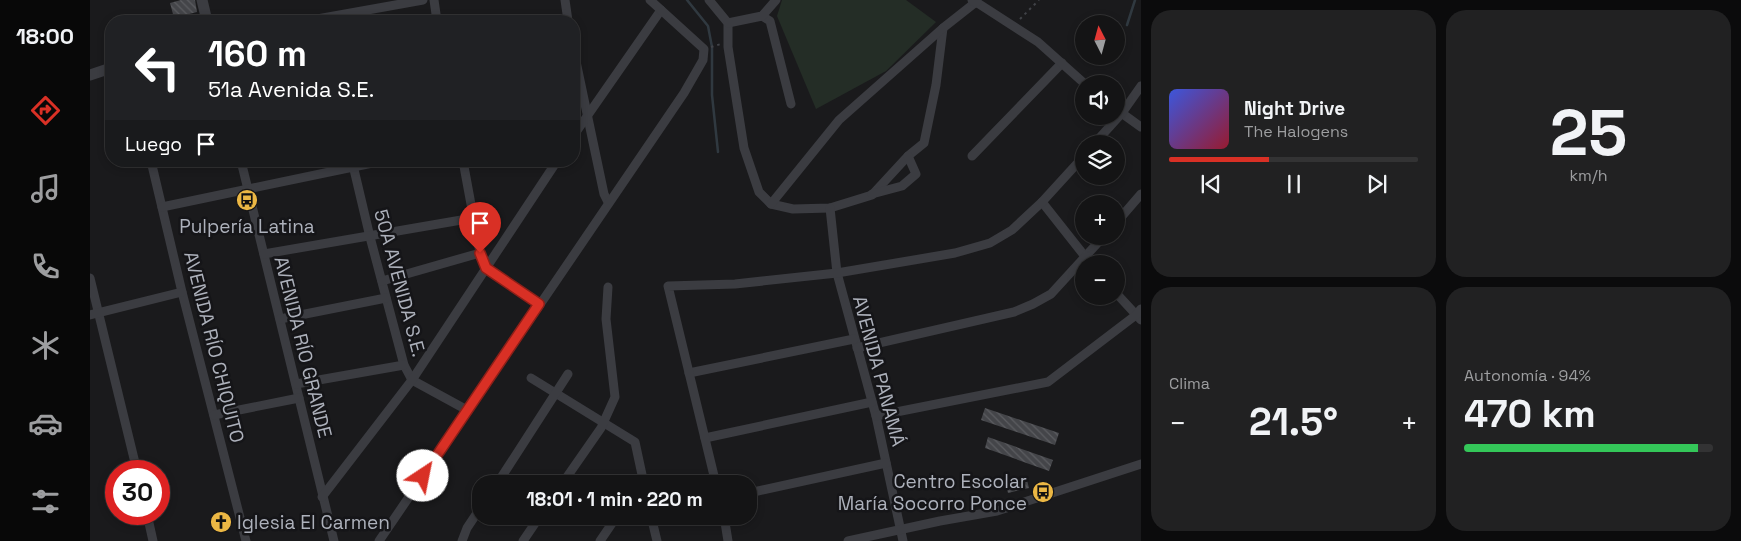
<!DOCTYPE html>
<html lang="es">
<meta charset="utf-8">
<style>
:root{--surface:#141415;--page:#212122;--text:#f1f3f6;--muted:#9d9ea0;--line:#333334;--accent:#d93025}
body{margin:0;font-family:"Space Grotesk",sans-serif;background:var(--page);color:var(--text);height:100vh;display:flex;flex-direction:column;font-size:19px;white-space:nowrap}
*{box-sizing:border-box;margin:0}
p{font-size:16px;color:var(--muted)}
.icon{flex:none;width:28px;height:28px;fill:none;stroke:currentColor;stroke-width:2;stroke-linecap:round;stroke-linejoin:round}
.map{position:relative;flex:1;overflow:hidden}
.side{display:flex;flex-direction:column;gap:10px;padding:10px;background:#0b0b0c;width:600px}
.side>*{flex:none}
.guide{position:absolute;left:15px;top:15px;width:475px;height:152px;border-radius:20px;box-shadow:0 2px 8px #0003,0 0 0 1px var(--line);background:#202124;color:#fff;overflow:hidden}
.needle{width:32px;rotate:354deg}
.controls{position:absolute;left:985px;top:15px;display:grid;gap:10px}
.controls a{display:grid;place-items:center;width:50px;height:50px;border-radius:50%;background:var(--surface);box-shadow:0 2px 8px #0003,0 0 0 1px var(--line);font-size:25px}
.speed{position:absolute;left:15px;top:460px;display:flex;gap:10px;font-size:25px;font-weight:700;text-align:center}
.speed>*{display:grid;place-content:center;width:65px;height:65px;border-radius:50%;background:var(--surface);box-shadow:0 2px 8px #0003,0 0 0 1px var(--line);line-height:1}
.speed .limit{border:8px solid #d22;background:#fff;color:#111}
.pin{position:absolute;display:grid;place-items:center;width:42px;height:42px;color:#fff;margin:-51px -21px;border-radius:50% 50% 50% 0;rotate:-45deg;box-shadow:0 0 5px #0007}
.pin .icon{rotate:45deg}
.me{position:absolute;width:55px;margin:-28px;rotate:34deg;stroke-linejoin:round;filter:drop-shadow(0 0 4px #0008)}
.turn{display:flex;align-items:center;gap:18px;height:105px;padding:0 20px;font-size:22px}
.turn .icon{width:65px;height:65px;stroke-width:2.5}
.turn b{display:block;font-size:35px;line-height:42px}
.then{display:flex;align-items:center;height:48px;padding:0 20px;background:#0003;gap:10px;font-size:19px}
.big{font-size:38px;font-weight:700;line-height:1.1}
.side .card{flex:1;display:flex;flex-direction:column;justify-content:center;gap:8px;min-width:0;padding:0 18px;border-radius:20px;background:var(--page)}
.side .dial{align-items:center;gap:0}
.dial b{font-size:65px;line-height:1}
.song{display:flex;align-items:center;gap:15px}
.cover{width:60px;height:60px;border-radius:8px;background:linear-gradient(135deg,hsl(230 70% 55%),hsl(350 70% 35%))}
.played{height:5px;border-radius:2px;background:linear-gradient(90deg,var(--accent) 40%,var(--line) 40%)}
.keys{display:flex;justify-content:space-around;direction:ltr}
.heat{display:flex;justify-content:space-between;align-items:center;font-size:28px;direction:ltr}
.charge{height:8px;border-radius:4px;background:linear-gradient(90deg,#34c759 94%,var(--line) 0)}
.side .tiles{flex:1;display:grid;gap:10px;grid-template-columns:repeat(2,1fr)}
.trip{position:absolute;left:382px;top:475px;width:285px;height:50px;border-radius:20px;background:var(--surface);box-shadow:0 2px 8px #0003,0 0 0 1px var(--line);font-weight:700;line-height:50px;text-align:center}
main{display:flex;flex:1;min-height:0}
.tab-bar{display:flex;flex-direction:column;width:90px;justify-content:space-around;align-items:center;background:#080808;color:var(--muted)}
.tab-bar .icon{width:35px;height:35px}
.tab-bar .selected{color:var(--accent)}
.tab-bar b{font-size:22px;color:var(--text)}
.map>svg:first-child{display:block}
.pitch{fill:#242d26}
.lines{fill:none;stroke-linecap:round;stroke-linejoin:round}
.stream{stroke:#303940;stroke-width:2.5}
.building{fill:url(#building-back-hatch)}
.path{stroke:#414348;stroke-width:2;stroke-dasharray:2.5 4;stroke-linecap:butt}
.minor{stroke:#3b3c41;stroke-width:9}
.tertiary{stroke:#3b3c41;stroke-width:11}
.route-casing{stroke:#8d1f18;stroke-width:12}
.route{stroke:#d93025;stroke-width:9}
.labels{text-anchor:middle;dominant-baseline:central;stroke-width:5;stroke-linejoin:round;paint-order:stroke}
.poi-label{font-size:19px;fill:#adb1bb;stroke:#151518}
.street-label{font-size:19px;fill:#adb1bb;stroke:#151518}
</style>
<main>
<nav class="tab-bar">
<b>18:00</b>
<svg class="icon selected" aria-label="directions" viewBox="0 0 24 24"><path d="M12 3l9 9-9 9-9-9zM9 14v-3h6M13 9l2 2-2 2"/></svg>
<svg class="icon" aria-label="music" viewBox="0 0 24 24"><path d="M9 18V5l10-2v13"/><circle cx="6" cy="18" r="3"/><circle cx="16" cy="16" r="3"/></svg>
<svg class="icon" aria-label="phone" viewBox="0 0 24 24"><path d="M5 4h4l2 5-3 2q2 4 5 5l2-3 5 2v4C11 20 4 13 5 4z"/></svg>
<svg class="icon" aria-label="climate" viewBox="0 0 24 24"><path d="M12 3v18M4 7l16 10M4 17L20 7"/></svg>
<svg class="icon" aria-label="car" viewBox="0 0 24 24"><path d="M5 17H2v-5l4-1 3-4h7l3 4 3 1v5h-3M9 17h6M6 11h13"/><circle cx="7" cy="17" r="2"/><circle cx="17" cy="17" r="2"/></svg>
<svg class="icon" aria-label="filters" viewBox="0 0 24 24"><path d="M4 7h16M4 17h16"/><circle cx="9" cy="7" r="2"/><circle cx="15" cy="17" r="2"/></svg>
</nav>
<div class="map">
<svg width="1051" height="541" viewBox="0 0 1051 541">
<defs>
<pattern id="building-back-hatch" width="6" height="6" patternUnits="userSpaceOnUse" patternTransform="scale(1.25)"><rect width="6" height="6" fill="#444549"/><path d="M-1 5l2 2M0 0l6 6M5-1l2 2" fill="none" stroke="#5c5d61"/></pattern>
</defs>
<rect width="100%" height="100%" fill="#1a1a1c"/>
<path class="pitch" d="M692,0H816L846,22L796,71L726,109L687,16Z"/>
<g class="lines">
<g class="stream">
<path d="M597,0L618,26L622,47V95L628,152"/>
<path d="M1037,25L1045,0"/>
</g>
</g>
<g class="building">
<path d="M91,0H105L107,12L84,18L80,3Z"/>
<path d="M895,408L969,433L965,445L891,420Z"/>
<path d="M898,437L963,460L959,471L895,448Z"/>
<path d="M936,476L939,488L918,493L915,482Z"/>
</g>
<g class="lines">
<g class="path">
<path d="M930,19L949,0"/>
<path d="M621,47L631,44"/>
</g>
<g class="minor">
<path d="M344,0L347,21"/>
<path d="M475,0L478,21"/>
<path d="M619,0L638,23V47L654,148L669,192L681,204L703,209L740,208L782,195L818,156L834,143L846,85L853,28"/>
<path d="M672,16L680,21L701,104"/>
<path d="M216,21L333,0"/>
<path d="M638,23L672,16L686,0"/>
<path d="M484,52L514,194L518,202"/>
<path d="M1026,109L1051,127"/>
<path d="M484,135L571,10"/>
<path d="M1004,144L1032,113L1051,86"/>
<path d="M882,156L972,63"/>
<path d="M61,161L92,292L156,541"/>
<path d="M151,161L244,541"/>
<path d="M262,161L280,237L314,365L322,380L377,410"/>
<path d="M373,161L390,253L396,268L449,304"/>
<path d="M782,194L812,186L826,174L818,156"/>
<path d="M952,202L1001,264"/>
<path d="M681,204L749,120L853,28L886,2L948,42L995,84"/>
<path d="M72,207L292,161"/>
<path d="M740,208L747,273L786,416L813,541"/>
<path d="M1026,223L1051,194"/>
<path d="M174,254L383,218"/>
<path d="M0,278L47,471"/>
<path d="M292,281L390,253"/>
<path d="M1026,293L1051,320"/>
<path d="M0,315L92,292"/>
<path d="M190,319L296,298"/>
<path d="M767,348L924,312L943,304L961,294L1014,236"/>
<path d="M599,373L764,339"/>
<path d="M441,378L545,442L554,484"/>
<path d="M206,384L314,365"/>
<path d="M124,415L209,398"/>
<path d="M786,416L958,382L1046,315L1051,309"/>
<path d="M615,438L782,402"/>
<path d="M407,484L478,374"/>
<path d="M472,484L511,428L525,397L516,319L518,287"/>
<path d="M626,484L578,286L645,284L747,273L865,253L900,243L922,230L952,202L994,156"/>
<path d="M659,493L796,463"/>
<path d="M232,497L322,380L467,161"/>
<path d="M57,514L63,541"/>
<path d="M561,516L567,541"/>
<path d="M634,516L638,541"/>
<path d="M289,541L594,93L613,60L614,49L560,0"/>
<path d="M372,541L377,528L391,507"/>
<path d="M433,541L450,516"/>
<path d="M510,541L527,516"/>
<path d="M758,541L850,521L907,511L1051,464"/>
</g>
<g class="tertiary">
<path d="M112,0L117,21"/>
<path d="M883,0L886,2"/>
<path d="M0,75L21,68"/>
</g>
</g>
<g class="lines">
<g class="route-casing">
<path id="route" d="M333,476L449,304L396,268L390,253"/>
</g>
<use href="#route" class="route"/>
</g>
<defs>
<g id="bus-disc" transform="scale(1.125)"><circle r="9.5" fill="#ebb744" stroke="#151518"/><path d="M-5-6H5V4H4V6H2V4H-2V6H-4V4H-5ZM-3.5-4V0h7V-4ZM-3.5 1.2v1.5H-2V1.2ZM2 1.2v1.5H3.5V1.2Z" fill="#111"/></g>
<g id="church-disc" transform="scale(1.125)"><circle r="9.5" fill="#ebb744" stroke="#151518"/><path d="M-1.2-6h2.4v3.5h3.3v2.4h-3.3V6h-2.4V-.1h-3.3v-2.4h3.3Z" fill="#111"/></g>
</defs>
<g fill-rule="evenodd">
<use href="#bus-disc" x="157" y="200"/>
<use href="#bus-disc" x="953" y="492"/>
<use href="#church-disc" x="131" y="522"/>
</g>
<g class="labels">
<g class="poi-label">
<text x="157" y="226">Pulpería Latina</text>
<text x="937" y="481" text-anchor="end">Centro Escolar<tspan x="937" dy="22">María Socorro Ponce</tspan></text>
<text x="147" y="522" text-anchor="start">Iglesia El Carmen</text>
</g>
<g class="street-label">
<text transform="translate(310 283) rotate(75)">50A AVENIDA S.E.</text>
<text transform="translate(124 347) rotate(76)">AVENIDA RÍO CHIQUITO</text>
<text transform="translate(213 347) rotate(76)">AVENIDA RÍO GRANDE</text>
<text transform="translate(789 371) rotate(75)">AVENIDA PANAMÁ</text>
</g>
</g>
</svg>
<div class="controls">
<a><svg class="needle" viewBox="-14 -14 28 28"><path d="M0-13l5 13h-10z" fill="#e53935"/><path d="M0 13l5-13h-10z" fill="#9d9ea0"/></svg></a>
<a><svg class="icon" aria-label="sound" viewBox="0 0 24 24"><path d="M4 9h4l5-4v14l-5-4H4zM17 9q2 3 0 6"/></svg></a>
<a><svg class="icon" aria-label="layers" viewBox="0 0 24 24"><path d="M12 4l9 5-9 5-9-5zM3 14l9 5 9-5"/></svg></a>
<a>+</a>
<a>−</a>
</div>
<div class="speed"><div class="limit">30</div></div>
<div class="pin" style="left:390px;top:253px;background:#d93025"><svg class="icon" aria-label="arrive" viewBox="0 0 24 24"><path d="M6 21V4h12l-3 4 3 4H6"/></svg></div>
<svg class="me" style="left:333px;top:476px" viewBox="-20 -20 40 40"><circle r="19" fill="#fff"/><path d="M0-13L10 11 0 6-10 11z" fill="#d93025"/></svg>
<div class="trip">18:01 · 1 min · 220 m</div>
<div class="guide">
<div class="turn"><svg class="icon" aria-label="left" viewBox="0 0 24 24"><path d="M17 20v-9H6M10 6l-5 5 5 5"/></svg><div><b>160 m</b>51a Avenida S.E.</div></div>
<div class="then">Luego<svg class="icon" aria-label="arrive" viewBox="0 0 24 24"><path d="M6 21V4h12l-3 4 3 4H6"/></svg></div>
</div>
</div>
<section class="side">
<div class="tiles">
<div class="card">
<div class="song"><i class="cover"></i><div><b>Night Drive</b><p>The Halogens</p></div></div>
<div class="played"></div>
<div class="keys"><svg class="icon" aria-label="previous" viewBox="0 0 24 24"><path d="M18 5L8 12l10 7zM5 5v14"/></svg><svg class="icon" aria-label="pause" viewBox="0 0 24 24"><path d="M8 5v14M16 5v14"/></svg><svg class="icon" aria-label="next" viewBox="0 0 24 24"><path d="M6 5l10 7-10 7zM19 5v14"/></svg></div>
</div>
<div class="card dial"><b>25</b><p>km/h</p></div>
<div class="card"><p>Clima</p>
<div class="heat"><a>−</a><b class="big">21.5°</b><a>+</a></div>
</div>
<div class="card"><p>Autonomía · 94%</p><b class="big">470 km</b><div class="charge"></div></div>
</div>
</section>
</main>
